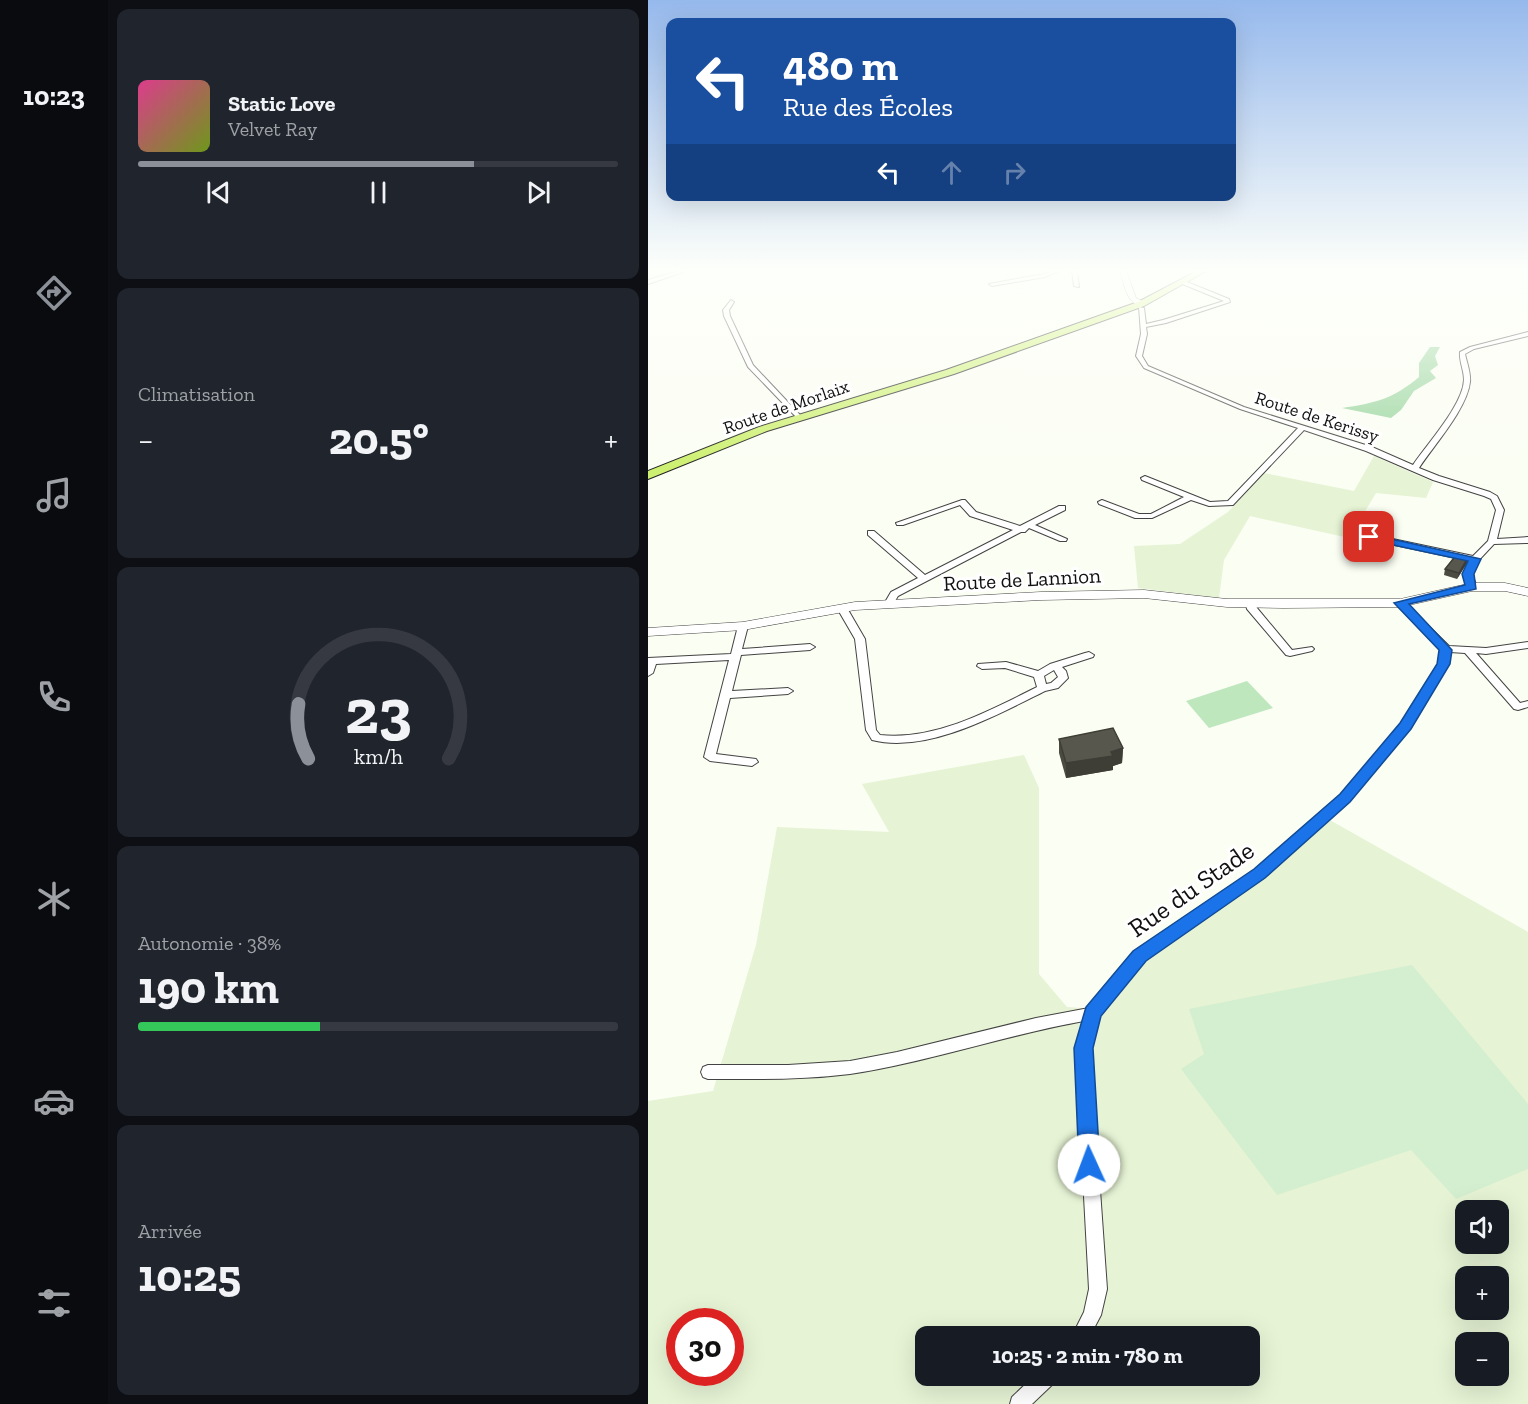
<!DOCTYPE html>
<html lang="fr">
<meta charset="utf-8">
<style>
:root{--surface:#171b24;--page:#20242c;--text:#f1f3f6;--muted:#9ea1a6;--line:#363941;--accent:#8c9099}
body{margin:0;font-family:"Zilla Slab",serif;background:var(--page);color:var(--text);height:100vh;display:flex;flex-direction:column;font-size:22px;white-space:nowrap}
*{box-sizing:border-box;margin:0}
p{font-size:20px;color:var(--muted)}
.icon{flex:none;width:33px;height:33px;fill:none;stroke:currentColor;stroke-width:2;stroke-linecap:round;stroke-linejoin:round}
.map{position:relative;flex:1;overflow:hidden}
.side{display:flex;flex-direction:column;gap:9px;padding:9px;background:#0d0f14;width:540px}
.side>*{flex:none}
.hud{position:absolute;left:18px;top:18px;width:570px;height:183px;border-radius:12px;box-shadow:0 6px 24px #0002;background:#1a4fa0;color:#fff;overflow:hidden}
.controls{position:absolute;left:807px;top:1200px;display:grid;gap:12px}
.controls a{display:grid;place-items:center;width:54px;height:54px;border-radius:12px;background:var(--surface);box-shadow:0 6px 24px #0002;font-size:30px}
.speed{position:absolute;left:18px;top:1308px;display:flex;gap:12px;font-size:30px;font-weight:700;text-align:center}
.speed>*{display:grid;place-content:center;width:78px;height:78px;border-radius:50%;background:var(--surface);box-shadow:0 6px 24px #0002;line-height:1}
.speed .limit{border:9px solid #d22;background:#fff;color:#111}
.pin{position:absolute;display:grid;place-items:center;width:51px;height:51px;color:#fff;margin:-26px;border-radius:12px;box-shadow:0 3px 9px #0006}
.me{position:absolute;width:66px;margin:-33px;rotate:358deg;stroke-linejoin:round;filter:drop-shadow(0 0 4px #0008)}
.turn{display:flex;align-items:center;gap:21px;height:126px;padding:0 18px;font-size:27px}
.turn .icon{width:78px;height:78px;stroke-width:2.5}
.turn b{display:block;font-size:42px;line-height:51px}
.lanes{display:flex;align-items:center;height:57px;padding:0 18px;background:#0003;justify-content:center;gap:30px;direction:ltr}
.lanes .off{opacity:.35}
.big{font-size:45px;font-weight:800;line-height:1.1}
.side .card{flex:1;display:flex;flex-direction:column;justify-content:center;gap:9px;min-width:0;padding:0 21px;border-radius:12px;background:var(--page)}
.side .dial{align-items:center;gap:0}
.dial svg{height:156px;overflow:visible;fill:none;stroke:var(--line);stroke-width:7;stroke-linecap:round;text-anchor:middle}
.dial text{fill:var(--text);stroke:none}
.song{display:flex;align-items:center;gap:18px}
.cover{width:72px;height:72px;border-radius:9px;background:linear-gradient(135deg,hsl(330 70% 55%),hsl(80 70% 35%))}
.played{height:6px;border-radius:3px;background:linear-gradient(90deg,var(--accent) 70%,var(--line) 70%)}
.keys{display:flex;justify-content:space-around;direction:ltr}
.heat{display:flex;justify-content:space-between;align-items:center;font-size:33px;direction:ltr}
.charge{height:9px;border-radius:4px;background:linear-gradient(90deg,#34c759 38%,var(--line) 0)}
.trip{position:absolute;left:267px;top:1326px;width:345px;height:60px;border-radius:12px;background:var(--surface);box-shadow:0 6px 24px #0002;font-weight:800;line-height:60px;text-align:center}
main{display:flex;flex:1;min-height:0}
.tab-bar{display:flex;flex-direction:column;width:108px;justify-content:space-around;align-items:center;background:#090b0e;color:var(--muted)}
.tab-bar .icon{width:42px;height:42px}
.tab-bar .active{color:var(--accent)}
.tab-bar b{font-size:27px;color:var(--text)}
.map>svg:first-child{display:block}
.farmland{fill:#e6f3d4;fill-rule:evenodd}
.green{fill:#bee7be}
.forest{fill:#9ed7a2}
.pitch{fill:#d4efcf}
.lines{fill:none;stroke-linecap:round;stroke-linejoin:round}
.minor-casing{stroke:#434343;stroke-width:2}
.tertiary-casing{stroke:#434343;stroke-width:1}
.primary-casing{stroke:#212121;stroke-width:2}
.minor{fill:#fff;fill-rule:evenodd}
.tertiary{fill:#fff;fill-rule:evenodd}
.primary{fill:#cef072;fill-rule:evenodd}
.wall{fill:#4c4b42}
.shaded-wall{fill:#3e3d36}
.building{fill:#58574d;stroke:#3e3d36;stroke-width:1.5}
.route{fill:#1a73e8;stroke:#114b97;stroke-width:1.5}
.labels{text-anchor:middle;dominant-baseline:central;stroke-width:6;stroke-linejoin:round;paint-order:stroke}
.far-street-label{font-size:18px;fill:#101010;stroke:#fff}
.street-label{font-size:21px;fill:#101010;stroke:#fff}
.near-street-label{font-size:26px;fill:#101010;stroke:#fff}
</style>
<main>
<nav class="tab-bar">
<b>10:23</b>
<svg class="icon active" aria-label="directions" viewBox="0 0 24 24"><path d="M12 3l9 9-9 9-9-9zM9 14v-3h6M13 9l2 2-2 2"/></svg>
<svg class="icon" aria-label="music" viewBox="0 0 24 24"><path d="M9 18V5l10-2v13"/><circle cx="6" cy="18" r="3"/><circle cx="16" cy="16" r="3"/></svg>
<svg class="icon" aria-label="phone" viewBox="0 0 24 24"><path d="M5 4h4l2 5-3 2q2 4 5 5l2-3 5 2v4C11 20 4 13 5 4z"/></svg>
<svg class="icon" aria-label="climate" viewBox="0 0 24 24"><path d="M12 3v18M4 7l16 10M4 17L20 7"/></svg>
<svg class="icon" aria-label="car" viewBox="0 0 24 24"><path d="M5 17H2v-5l4-1 3-4h7l3 4 3 1v5h-3M9 17h6M6 11h13"/><circle cx="7" cy="17" r="2"/><circle cx="17" cy="17" r="2"/></svg>
<svg class="icon" aria-label="filters" viewBox="0 0 24 24"><path d="M4 7h16M4 17h16"/><circle cx="9" cy="7" r="2"/><circle cx="15" cy="17" r="2"/></svg>
</nav>
<section class="side">
<div class="card">
<div class="song"><i class="cover"></i><div><b>Static Love</b><p>Velvet Ray</p></div></div>
<div class="played"></div>
<div class="keys"><svg class="icon" aria-label="previous" viewBox="0 0 24 24"><path d="M18 5L8 12l10 7zM5 5v14"/></svg><svg class="icon" aria-label="pause" viewBox="0 0 24 24"><path d="M8 5v14M16 5v14"/></svg><svg class="icon" aria-label="next" viewBox="0 0 24 24"><path d="M6 5l10 7-10 7zM19 5v14"/></svg></div>
</div>
<div class="card"><p>Climatisation</p>
<div class="heat"><a>−</a><b class="big">20.5°</b><a>+</a></div>
</div>
<div class="card dial"><svg viewBox="0 0 100 80">
<path d="M14 69A42 42 0 1 1 86 69"/>
<path d="M14 69A42 42 0 0 1 9 41" stroke="#8c9099"/>
<text x="50" y="56" font-size="32" font-weight="700">23</text>
<text x="50" y="72" font-size="11">km/h</text>
</svg></div>
<div class="card"><p>Autonomie · 38%</p><b class="big">190 km</b><div class="charge"></div></div>
<div class="card"><p>Arrivée</p><b class="big">10:25</b></div>
</section>
<div class="map">
<svg width="880" height="1404" viewBox="0 0 880 1404">
<rect width="100%" height="100%" fill="#fbfef3"/>
<g class="farmland">
<path d="M726,456L785,482L778,498L728,493L701,538L602,516L576,560L571,598L490,588L486,546L532,544L580,512L616,473L706,491Z"/>
<path d="M376,755L391,788V974L419,1007L448,1009L502,950L680,819L880,932V1404H0V1101L65,1091L108,945L129,827L241,832L214,784ZM818,1210H850V1244H818ZM818,1276H850V1310H818ZM32,1322H82V1372H32ZM278,1336H602V1376H278ZM818,1342H850V1376H818Z"/>
</g>
<path class="green" d="M599,681L625,708L561,728L538,701Z"/>
<path class="forest" d="M782,347H792L787,356L790,365L782,371L788,378L766,391L753,410L743,418L694,408C727,403 745,399 771,377V363Z"/>
<path class="pitch" d="M764,965L880,1104V1169L808,1199L763,1150L629,1195L533,1069L556,1054L541,1009Z"/>
<g class="lines">
<g class="minor-casing">
<g id="minor">
<path d="M34,270H41L0,284V280Z"/>
<path d="M406,270H413L397,277L344,286L341,284L396,274Z"/>
<path d="M424,270H429L431,287L426,286Z"/>
<path d="M534,280L581,299L582,302L518,323L498,327L499,334L494,356L500,366L596,407L724,447L765,465C779,444 815,405 816,380C816,370 811,361 812,352L822,347L880,332V336L826,349L817,354C819,363 823,373 822,382C819,409 786,445 771,468L791,476L842,492L849,496L856,510L849,539L880,537V543L846,544L831,560L824,574L829,587L824,590L819,587L816,574L822,561L718,539V535L721,534L825,556L840,541L848,510L843,499L836,496L785,480L718,451L656,430L585,505L561,506L543,500L504,518H487L451,504L450,502L454,500L491,514H503L536,497L494,480L493,478L497,476L562,502L580,501L650,428L592,409L496,368L488,356L493,334L491,307L496,308L498,324L515,320L576,301L532,283Z"/>
<path d="M83,300L86,302L81,310L82,316L105,365L153,416V418H149L100,367L76,316L75,310Z"/>
<path d="M314,500H317L328,512L372,526L411,506H417V510L387,525L419,539L418,541H412L381,528L377,532H373L250,596L244,606H238L236,604L243,592L270,578L220,535V531H226L277,575L365,530L322,516L312,505L255,525H249L248,523Z"/>
<path d="M752,600L755,601L801,646L838,648L880,642V648L838,654L828,653L872,703L880,701V707L870,710L866,709L817,653L802,652L800,664L762,728L701,801L615,876L496,960L451,1015L442,1048L459,1289L453,1315L442,1336H424L436,1312L441,1289L428,1048L436,1021C357,1035 281,1062 202,1074C155,1080 107,1079 60,1079L55,1077L53,1072L55,1067L60,1065H140L202,1061L249,1052L388,1018L441,1008L486,952L607,870L693,795L754,724L790,664L793,650L749,605L747,603Z"/>
<path d="M603,601L606,602L609,608L644,650L664,647L666,649L664,651L642,656L638,655L599,609L598,604Z"/>
<path d="M194,605L199,608L217,639L228,730L232,735C286,741 341,711 389,687L386,677L357,668L334,669L329,666L330,664L358,662L390,671L402,664L437,653L441,652L446,655L445,657L414,667L418,671L420,678L410,688L397,691C349,715 279,754 224,740L218,730L207,639L189,608ZM406,670L410,677L403,683L398,684L396,676Z"/>
<path d="M95,623L100,626L94,649L162,644L167,647L162,650L93,655L84,691L140,688L145,691L140,694L82,698L68,754L108,759L110,762L104,766L62,761L56,757L81,660L8,664L5,673L0,676V658L83,654L90,626Z"/>
<path d="M386,1376H408L406,1383L384,1404H362L364,1397Z"/>
</g>
</g>
<g class="tertiary-casing">
<g id="tertiary">
<path d="M472,270H478L488,298L496,302V306C478,306 476,283 472,270Z"/>
<path d="M824,583H857L880,588V596L857,591H824L752,607L635,608L579,607L496,598L393,600L207,610L95,630L0,636V628L95,622L207,602L393,592L496,590L579,599H752Z"/>
</g>
</g>
<g class="primary-casing">
<path id="primary" d="M551,270H560L496,306L306,374L119,431L0,479V471L111,427L298,370L490,302Z"/>
</g>
<use href="#minor" class="minor"/>
<use href="#tertiary" class="tertiary"/>
<use href="#primary" class="primary"/>
</g>
<g class="wall">
<path d="M819,563L809,579L796,575L797,569Z"/>
<path d="M411,739L475,748L474,763L465,766V770L418,778L411,753Z"/>
</g>
<g class="shaded-wall">
<path d="M820,557L819,563L809,579L811,573Z"/>
<path d="M475,748L474,763L465,766V770L418,778V763Z"/>
</g>
<g class="building">
<path d="M809,554L820,557L811,573L797,569Z"/>
<path d="M465,728L475,748L463,752L465,756L418,763L411,739Z"/>
</g>
<linearGradient id="sky" x2="0" y2="1"><stop stop-color="#96b9ec"/><stop offset="0.58" stop-color="#fdfffa"/><stop offset="1" stop-color="#fdfffa" stop-opacity="0"/></linearGradient>
<rect width="880" height="466" fill="url(#sky)"/>
<path class="route" d="M721,534L833,559L826,574L828,589L761,604L804,650L802,664L763,729L702,802L617,878L498,961L453,1016L445,1048L452,1165L449,1172L441,1175L434,1172L431,1165L426,1048L438,1007L485,951L606,869L692,794L752,723L789,664L791,650L746,603L817,585L814,574L820,561L717,539V535Z"/>
<g class="labels">
<g class="far-street-label">
<text transform="translate(138 407) rotate(-19)">Route de Morlaix</text>
<text transform="translate(669 417) rotate(18)">Route de Kerissy</text>
</g>
<g class="street-label">
<text transform="translate(374 579) rotate(-3)">Route de Lannion</text>
</g>
<g class="near-street-label">
<text transform="translate(543 889) rotate(-35)">Rue du Stade</text>
</g>
</g>
</svg>
<div class="controls">
<a><svg class="icon" aria-label="sound" viewBox="0 0 24 24"><path d="M4 9h4l5-4v14l-5-4H4zM17 9q2 3 0 6"/></svg></a>
<a>+</a>
<a>−</a>
</div>
<div class="speed"><div class="limit">30</div></div>
<div class="pin" style="left:721px;top:537px;background:#d93025"><svg class="icon" aria-label="arrive" viewBox="0 0 24 24"><path d="M6 21V4h12l-3 4 3 4H6"/></svg></div>
<svg class="me" style="left:441px;top:1165px" viewBox="-20 -20 40 40"><circle r="19" fill="#fff"/><path d="M0-13L10 11 0 6-10 11z" fill="#1a73e8"/></svg>
<div class="trip">10:25 · 2 min · 780 m</div>
<div class="hud">
<div class="turn"><svg class="icon" aria-label="left" viewBox="0 0 24 24"><path d="M17 20v-9H6M10 6l-5 5 5 5"/></svg><div><b>480 m</b>Rue des Écoles</div></div>
<div class="lanes"><svg class="icon" aria-label="left" viewBox="0 0 24 24"><path d="M17 20v-9H6M10 6l-5 5 5 5"/></svg><svg class="icon off" aria-label="ahead" viewBox="0 0 24 24"><path d="M12 20V5M6 11l6-6 6 6"/></svg><svg class="icon off" aria-label="right" viewBox="0 0 24 24"><path d="M7 20v-9h11M14 6l5 5-5 5"/></svg></div>
</div>
</div>
</main>
